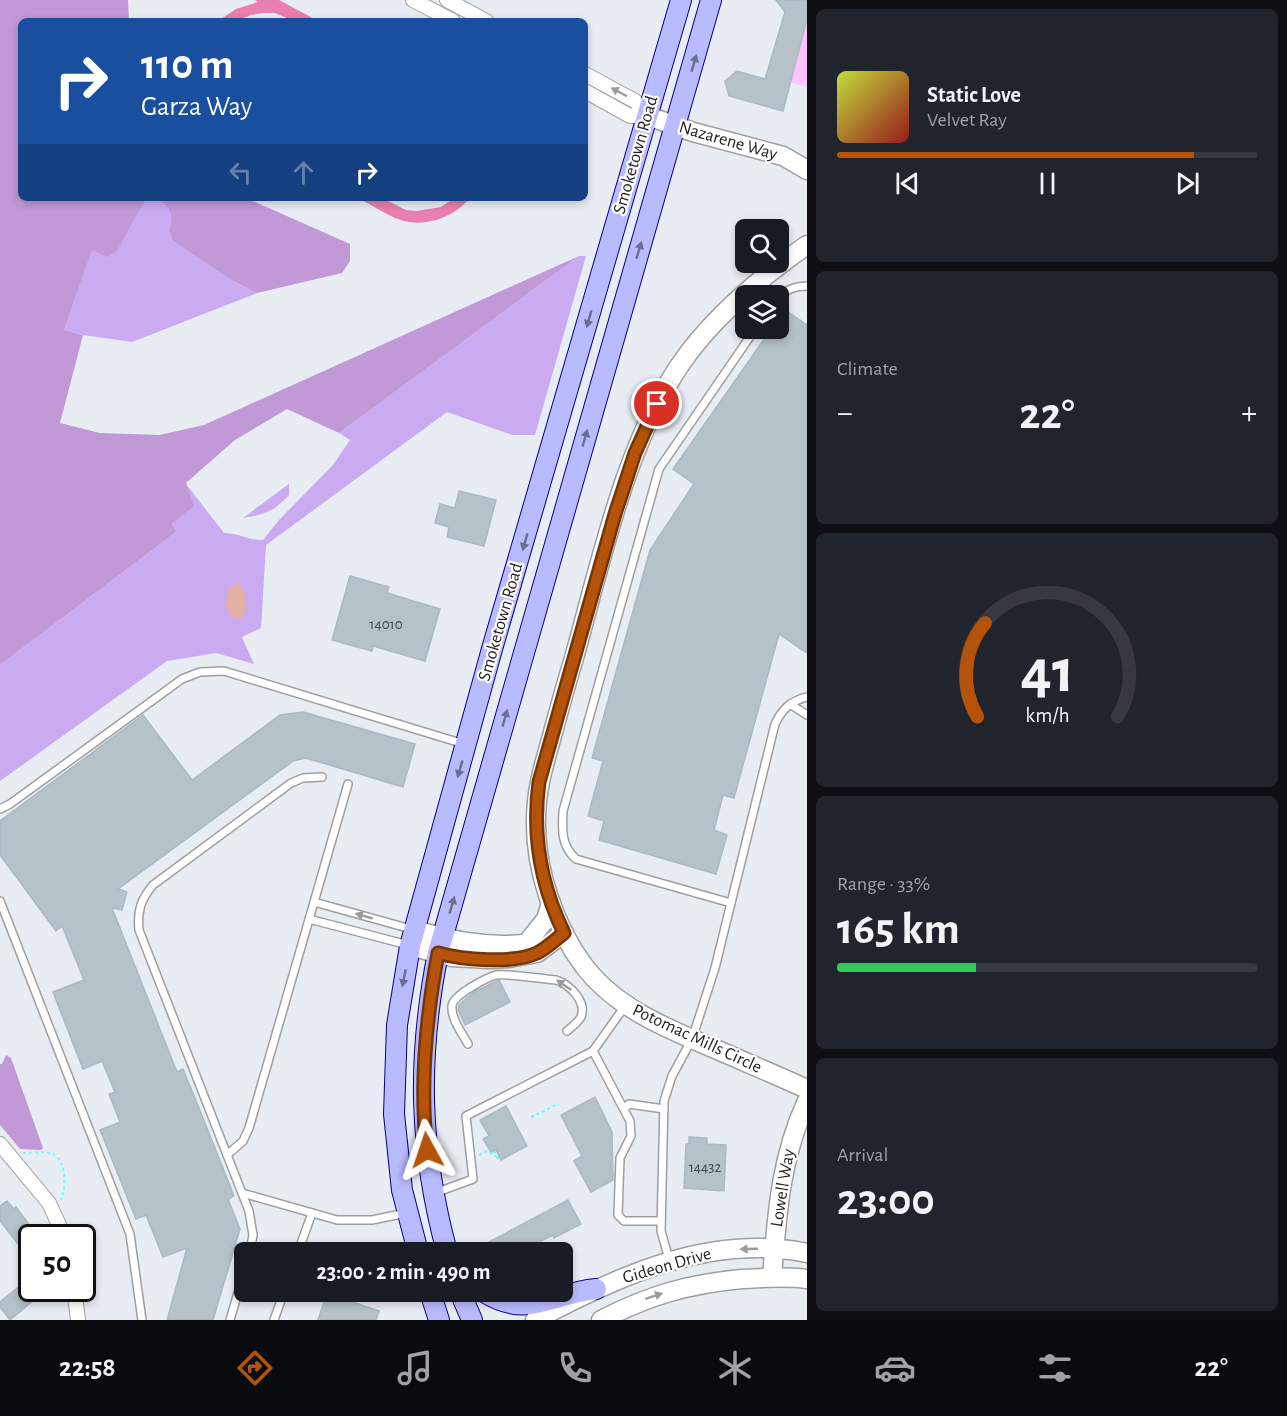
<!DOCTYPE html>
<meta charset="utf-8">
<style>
:root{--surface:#171b24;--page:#20242c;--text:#f1f3f6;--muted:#9ea1a6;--line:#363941;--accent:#b45309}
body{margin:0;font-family:"Alegreya Sans",sans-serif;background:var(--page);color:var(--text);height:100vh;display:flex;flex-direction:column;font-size:22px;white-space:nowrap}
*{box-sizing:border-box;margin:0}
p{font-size:20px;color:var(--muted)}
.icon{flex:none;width:33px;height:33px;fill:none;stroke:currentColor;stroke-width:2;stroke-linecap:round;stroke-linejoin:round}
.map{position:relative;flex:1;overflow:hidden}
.drawer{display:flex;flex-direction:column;gap:9px;padding:9px;background:#0d0f14;width:480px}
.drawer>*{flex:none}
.top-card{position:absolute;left:18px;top:18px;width:570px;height:183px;border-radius:9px;box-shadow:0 3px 9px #0003;background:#1a4fa0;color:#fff;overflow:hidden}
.fabs{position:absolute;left:735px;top:219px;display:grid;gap:12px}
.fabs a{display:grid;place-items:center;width:54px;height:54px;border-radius:9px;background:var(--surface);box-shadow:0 3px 9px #0003;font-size:30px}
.speed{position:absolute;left:18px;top:1224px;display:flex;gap:12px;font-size:30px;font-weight:700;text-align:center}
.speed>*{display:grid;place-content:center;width:78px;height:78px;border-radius:50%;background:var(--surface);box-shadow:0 3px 9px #0003;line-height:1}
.speed .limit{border:3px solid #111;border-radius:9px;background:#fff;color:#111}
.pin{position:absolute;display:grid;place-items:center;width:51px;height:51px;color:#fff;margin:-26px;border:3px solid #fff;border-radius:50%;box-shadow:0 2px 6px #0007}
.me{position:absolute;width:66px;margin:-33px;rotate:355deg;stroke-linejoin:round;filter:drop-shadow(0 0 4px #0008)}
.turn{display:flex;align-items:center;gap:21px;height:126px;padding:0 24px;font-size:27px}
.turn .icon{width:78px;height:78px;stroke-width:2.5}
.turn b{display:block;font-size:42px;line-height:51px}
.lanes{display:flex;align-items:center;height:57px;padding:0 24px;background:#0003;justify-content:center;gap:30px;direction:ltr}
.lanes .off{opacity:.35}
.big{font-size:45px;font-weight:700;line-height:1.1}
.drawer .tile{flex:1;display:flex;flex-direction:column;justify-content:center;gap:9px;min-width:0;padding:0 21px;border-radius:9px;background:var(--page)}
.drawer .dial{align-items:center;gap:0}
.dial svg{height:156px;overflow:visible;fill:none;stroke:var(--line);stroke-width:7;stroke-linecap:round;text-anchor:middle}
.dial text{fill:var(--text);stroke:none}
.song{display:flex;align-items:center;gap:18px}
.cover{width:72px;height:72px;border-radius:9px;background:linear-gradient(135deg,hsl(70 70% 55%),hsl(0 70% 35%))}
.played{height:6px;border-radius:3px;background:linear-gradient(90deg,var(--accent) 85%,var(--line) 85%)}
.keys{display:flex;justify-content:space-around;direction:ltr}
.heat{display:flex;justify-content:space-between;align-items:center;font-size:33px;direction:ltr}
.charge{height:9px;border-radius:4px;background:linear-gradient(90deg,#34c759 33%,var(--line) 0)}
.trip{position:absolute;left:234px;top:1242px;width:339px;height:60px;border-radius:9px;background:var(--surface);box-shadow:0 3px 9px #0003;font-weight:700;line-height:60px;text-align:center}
.dock{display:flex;height:96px;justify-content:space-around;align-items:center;background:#090b0e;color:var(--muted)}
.dock .icon{width:42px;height:42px}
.dock .selected{color:var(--accent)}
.dock b{font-size:27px;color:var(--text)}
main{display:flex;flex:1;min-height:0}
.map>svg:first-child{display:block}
.grass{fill:#caaaf1}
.forest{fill:#c099d6}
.park{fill:#ffc3fe}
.pitch{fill:#e97fae}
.water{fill:#e4afa4}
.building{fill:#b6c1c8;stroke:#a8bbc6;stroke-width:1.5}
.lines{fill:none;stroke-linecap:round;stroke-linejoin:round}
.service-casing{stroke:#9f9f9f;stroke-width:10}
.minor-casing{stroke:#9f9f9f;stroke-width:16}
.tertiary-casing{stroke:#9f9f9f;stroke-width:21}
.secondary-casing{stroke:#070082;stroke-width:22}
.path{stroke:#6df8ff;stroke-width:2;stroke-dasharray:3 3;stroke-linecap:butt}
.service{stroke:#fff;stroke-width:7}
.minor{stroke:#fff;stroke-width:14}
.tertiary{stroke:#fff;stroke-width:18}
.secondary{stroke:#babaff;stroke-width:20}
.oneway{fill:#6e6e90}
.oneway2{fill:#9c9c9c}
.route-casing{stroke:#753606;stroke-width:15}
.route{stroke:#b45309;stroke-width:10}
.labels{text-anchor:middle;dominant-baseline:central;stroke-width:4.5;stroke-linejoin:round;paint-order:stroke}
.number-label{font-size:15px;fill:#474a4c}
.street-label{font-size:18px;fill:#222;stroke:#fff}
</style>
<main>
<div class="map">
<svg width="807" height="1320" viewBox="0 0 807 1320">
<rect width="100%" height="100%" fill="#e8ecf3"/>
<g class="grass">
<path d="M146,198C168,198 176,211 169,231L173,241L231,280L257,293L132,342L83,335L64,330L92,249L141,206Z"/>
<path d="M579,256H586L535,435H512L447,412L266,545L261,628L242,637L254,664L216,653L167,661L0,781V665L176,532L172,523L186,484L224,533C238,533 251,541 263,540L279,520L333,465L350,440L339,433Z"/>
<path d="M289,484V495C275,511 263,515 243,518Z"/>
</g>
<g class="forest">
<path d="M0,0H128L129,21H21V198H146L117,251L107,257L92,250L64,330L83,335L60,423L100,433L160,435L204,425L579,256L339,433L287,409L235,440L186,483L194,506L172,523L176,532L0,665Z"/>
<path d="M157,198H246L350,244V261L342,273L257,293L231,280L173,241L169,231C174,215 171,207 157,198Z"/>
<path d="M6,1055L11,1058L43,1148L41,1150L20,1149L0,1125V1064H2Z"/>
</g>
<path class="park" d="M805,26L807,27V87L790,82Z"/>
<g class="pitch">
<path d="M255,0H279L318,21H294L275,13H263L251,15L236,21H218L236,9L258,2Z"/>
<path d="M358,198H382L406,210L416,211L441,207L454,198H470C454,217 426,228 401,220C386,215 372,205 358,198Z"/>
</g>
<path class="water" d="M239,584C248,593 248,611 240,620L230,616L225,604L229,587Z"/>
<g class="building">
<path d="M776,0H807V19L783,111L729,96L725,81L737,71L765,79L785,12Z"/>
<path d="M784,309L807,325V653L779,634L734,798L723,795L714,830L727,835L716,874L599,840L604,821L588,816L603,761L592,758L650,550L694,484L673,469L772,328H778V318Z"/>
<path d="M459,491L496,500L484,546L447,537L449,527L435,523L440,504L455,508Z"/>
<path d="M350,576L389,587L387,593L440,609L425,661L373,646L372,651L332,640Z"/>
<path d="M303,712L415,744L403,787L306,758L293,761L118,889L127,892L122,910L112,908L177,1072L183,1069L203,1118L234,1196L228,1199L240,1229L213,1320H167L187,1248L163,1257L146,1215L136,1219L100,1130L120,1122L109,1094L115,1092L102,1061L83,1069L53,992L84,980L62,926L56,931L0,855V821L143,715L192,780L280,715Z"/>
<path d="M499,980L510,1002L465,1025L458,1010L459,1005L474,992Z"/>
<path d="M595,1097L612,1132L613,1180L591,1192L574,1161L582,1156L561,1115Z"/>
<path d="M506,1106L527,1146L501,1160L496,1150L491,1152L483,1139L489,1136L480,1120Z"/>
<path d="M689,1137L707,1138V1144L726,1145L724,1191L684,1188L686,1144H689Z"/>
<path d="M568,1200L581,1224L554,1238L553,1235L519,1252H489L485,1244Z"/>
<path d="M7,1201L14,1209L16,1207L39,1238H32V1250L26,1254L0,1221V1206Z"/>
<path d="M32,1276V1288H48L10,1320L0,1307V1302Z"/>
<path d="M329,1294L379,1311L376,1320H318L324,1302L326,1303Z"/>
</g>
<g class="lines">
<g class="service-casing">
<g id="service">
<path d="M778,297C787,289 795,286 807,286"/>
<path d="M790,704L807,715"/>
<path d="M0,809L10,804L182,679L200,672L224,671L464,744"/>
<path d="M0,901L130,1234L142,1320"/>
<path d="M314,902L411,929"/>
<path d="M731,903L576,859C561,846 562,830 563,811L659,469L756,328"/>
<path d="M309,919L408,945"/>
<path d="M468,1044C462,1033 451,1019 452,1006C453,995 486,978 496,975C506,973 544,979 556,980C569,984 587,1001 581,1017C578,1022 572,1027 567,1031"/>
<path d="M593,1051L630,1121L631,1136L620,1158L618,1215L624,1221H661"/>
<path d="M624,1109L629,1104L664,1109"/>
<path d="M227,1155L243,1141L249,1128L348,784"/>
<path d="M242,1193L337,1220H372L406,1213"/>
<path d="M435,1193L473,1179L466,1116L593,1051L625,1006"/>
<path d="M250,1252L253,1235L249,1211L139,930C137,911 141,899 153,885L291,783L303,778L322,777"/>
<path d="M298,1252L312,1213"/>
<path d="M669,1259L661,1231L664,1101L672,1076L692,1039L715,968L775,724C782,709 791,701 807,697"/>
<path d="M230,1320L244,1272"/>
<path d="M274,1320L284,1292"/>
</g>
</g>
<g class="minor-casing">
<g id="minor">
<path d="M413,0L453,21"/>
<path d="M447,0L486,21"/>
<path d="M585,74L635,101L648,116"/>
<path d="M585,91L630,116H648"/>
<path d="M0,1144L49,1203L65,1238"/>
<path d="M74,1288L78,1320"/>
</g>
</g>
<g class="tertiary-casing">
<g id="tertiary">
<path d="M648,116L693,132L783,156L807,170"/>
<path d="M807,245C761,277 715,315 682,362C625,444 601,562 574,658C566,684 559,710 552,736C544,764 536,790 536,820C535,869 554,926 584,966C616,1008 666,1028 713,1048C745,1062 776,1075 807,1089"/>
<path d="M414,930C451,940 485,948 524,944"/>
<path d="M526,944L546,919L551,903"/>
<path d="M410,946L452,957L489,959L509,958L537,953L564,933"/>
<path d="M772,1277C777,1215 780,1159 807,1101"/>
<path d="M535,1320C618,1276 711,1233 807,1253"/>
<path d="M601,1320C650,1295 688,1284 742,1279C764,1278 785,1276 807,1279"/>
</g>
</g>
<g class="secondary-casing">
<g id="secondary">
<path d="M418,1252L402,1190L394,1114L397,1025L410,946L492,649L681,0"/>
<path d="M447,1252C419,1148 417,1059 438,953L711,0"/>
<path d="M430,1292L439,1320"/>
<path d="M460,1292L472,1320"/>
<path d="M484,1292C529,1320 551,1293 596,1289"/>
</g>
</g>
<g class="path">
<path d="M531,1117L556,1105H559"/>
<path d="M494,1151L500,1162"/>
<path d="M23,1153C31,1153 45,1151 53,1154C67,1160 66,1189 61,1200"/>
<path d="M479,1155L487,1151L497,1157"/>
</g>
<use href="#service" class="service"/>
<use href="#minor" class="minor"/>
<use href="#tertiary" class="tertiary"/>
<use href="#secondary" class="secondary"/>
</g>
<defs><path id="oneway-solid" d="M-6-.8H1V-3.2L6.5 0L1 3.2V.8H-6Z" transform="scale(1.5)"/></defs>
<g class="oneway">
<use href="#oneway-solid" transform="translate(694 63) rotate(-74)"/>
<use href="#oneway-solid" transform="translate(639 250) rotate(-73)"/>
<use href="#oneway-solid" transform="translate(589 319) rotate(106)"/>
<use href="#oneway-solid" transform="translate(585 438) rotate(-74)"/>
<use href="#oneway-solid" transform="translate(525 542) rotate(106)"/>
<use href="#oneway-solid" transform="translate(505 718) rotate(-74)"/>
<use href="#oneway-solid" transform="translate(460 769) rotate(106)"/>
<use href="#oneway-solid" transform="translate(452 905) rotate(-74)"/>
<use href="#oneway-solid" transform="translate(404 978) rotate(101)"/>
</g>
<g class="oneway2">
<use href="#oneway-solid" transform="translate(619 92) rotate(-152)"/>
<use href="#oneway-solid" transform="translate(364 916) rotate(-164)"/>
<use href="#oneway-solid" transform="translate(564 985) rotate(-146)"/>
<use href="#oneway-solid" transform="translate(749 1249) rotate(178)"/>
<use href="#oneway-solid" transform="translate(654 1296) rotate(-18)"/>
</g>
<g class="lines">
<g class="route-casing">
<path id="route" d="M427,1150C419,1084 426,1018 438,953C463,960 513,964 537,953C546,949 555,940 564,933C541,886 532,834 539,782L615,514L635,453L657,404"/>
</g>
<use href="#route" class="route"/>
</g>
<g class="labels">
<g class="number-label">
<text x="386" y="624">14010</text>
<text x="705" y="1167">14432</text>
</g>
<g class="street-label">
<text transform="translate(728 141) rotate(16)">Nazarene Way</text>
<text transform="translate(636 155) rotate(-74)">Smoketown Road</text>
<text transform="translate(501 622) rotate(-74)">Smoketown Road</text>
<text transform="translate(697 1039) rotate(25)">Potomac Mills Circle</text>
<text transform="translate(783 1188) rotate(-81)">Lowell Way</text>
<text transform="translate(667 1266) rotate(-16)">Gideon Drive</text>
</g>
</g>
</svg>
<div class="fabs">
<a><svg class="icon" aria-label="search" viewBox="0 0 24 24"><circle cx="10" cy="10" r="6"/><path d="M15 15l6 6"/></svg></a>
<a><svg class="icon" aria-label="layers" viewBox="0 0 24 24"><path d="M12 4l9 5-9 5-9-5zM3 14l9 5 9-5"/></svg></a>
</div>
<div class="speed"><div class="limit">50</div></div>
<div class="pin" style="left:657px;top:404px;background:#d93025"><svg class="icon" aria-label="arrive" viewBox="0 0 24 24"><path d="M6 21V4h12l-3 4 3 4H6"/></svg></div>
<svg class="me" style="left:427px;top:1150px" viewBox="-20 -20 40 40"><path d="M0-17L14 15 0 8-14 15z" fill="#b45309" stroke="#fff" stroke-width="4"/></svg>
<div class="trip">23:00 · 2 min · 490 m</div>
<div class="top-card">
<div class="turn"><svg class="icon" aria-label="right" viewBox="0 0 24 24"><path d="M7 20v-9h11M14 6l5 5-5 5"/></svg><div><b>110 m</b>Garza Way</div></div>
<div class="lanes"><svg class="icon off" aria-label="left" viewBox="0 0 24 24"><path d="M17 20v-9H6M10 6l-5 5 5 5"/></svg><svg class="icon off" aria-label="ahead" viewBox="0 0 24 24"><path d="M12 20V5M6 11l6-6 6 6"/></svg><svg class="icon" aria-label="right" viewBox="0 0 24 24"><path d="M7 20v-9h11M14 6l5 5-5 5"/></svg></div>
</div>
</div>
<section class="drawer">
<div class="tile">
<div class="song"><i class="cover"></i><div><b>Static Love</b><p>Velvet Ray</p></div></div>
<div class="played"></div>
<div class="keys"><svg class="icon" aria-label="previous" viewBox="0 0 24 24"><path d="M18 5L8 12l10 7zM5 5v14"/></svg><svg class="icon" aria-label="pause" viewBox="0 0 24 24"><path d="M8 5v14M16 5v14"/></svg><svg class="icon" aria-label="next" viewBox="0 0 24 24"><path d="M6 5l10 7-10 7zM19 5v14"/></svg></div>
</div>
<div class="tile"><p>Climate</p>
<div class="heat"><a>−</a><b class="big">22°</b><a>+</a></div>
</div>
<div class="tile dial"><svg viewBox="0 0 100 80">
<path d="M14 69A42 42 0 1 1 86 69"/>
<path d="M14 69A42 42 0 0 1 18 21" stroke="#b45309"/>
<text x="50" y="56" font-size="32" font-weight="700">41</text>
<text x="50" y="72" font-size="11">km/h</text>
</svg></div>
<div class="tile"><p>Range · 33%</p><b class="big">165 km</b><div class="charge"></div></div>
<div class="tile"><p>Arrival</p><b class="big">23:00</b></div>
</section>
</main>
<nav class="dock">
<b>22:58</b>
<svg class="icon selected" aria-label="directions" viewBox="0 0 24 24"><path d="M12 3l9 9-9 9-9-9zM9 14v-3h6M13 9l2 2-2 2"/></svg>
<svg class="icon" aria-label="music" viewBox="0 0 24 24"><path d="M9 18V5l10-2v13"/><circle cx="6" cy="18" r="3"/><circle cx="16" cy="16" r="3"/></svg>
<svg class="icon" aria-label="phone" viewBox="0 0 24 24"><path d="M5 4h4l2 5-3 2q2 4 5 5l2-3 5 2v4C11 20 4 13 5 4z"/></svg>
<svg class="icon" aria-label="climate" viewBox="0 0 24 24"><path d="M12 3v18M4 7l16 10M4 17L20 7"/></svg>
<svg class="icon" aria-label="car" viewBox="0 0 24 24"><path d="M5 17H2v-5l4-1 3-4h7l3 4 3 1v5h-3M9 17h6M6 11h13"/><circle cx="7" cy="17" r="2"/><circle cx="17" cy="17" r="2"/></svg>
<svg class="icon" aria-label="filters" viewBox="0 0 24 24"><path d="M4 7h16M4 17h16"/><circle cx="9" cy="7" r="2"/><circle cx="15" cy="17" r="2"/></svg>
<b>22°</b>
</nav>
